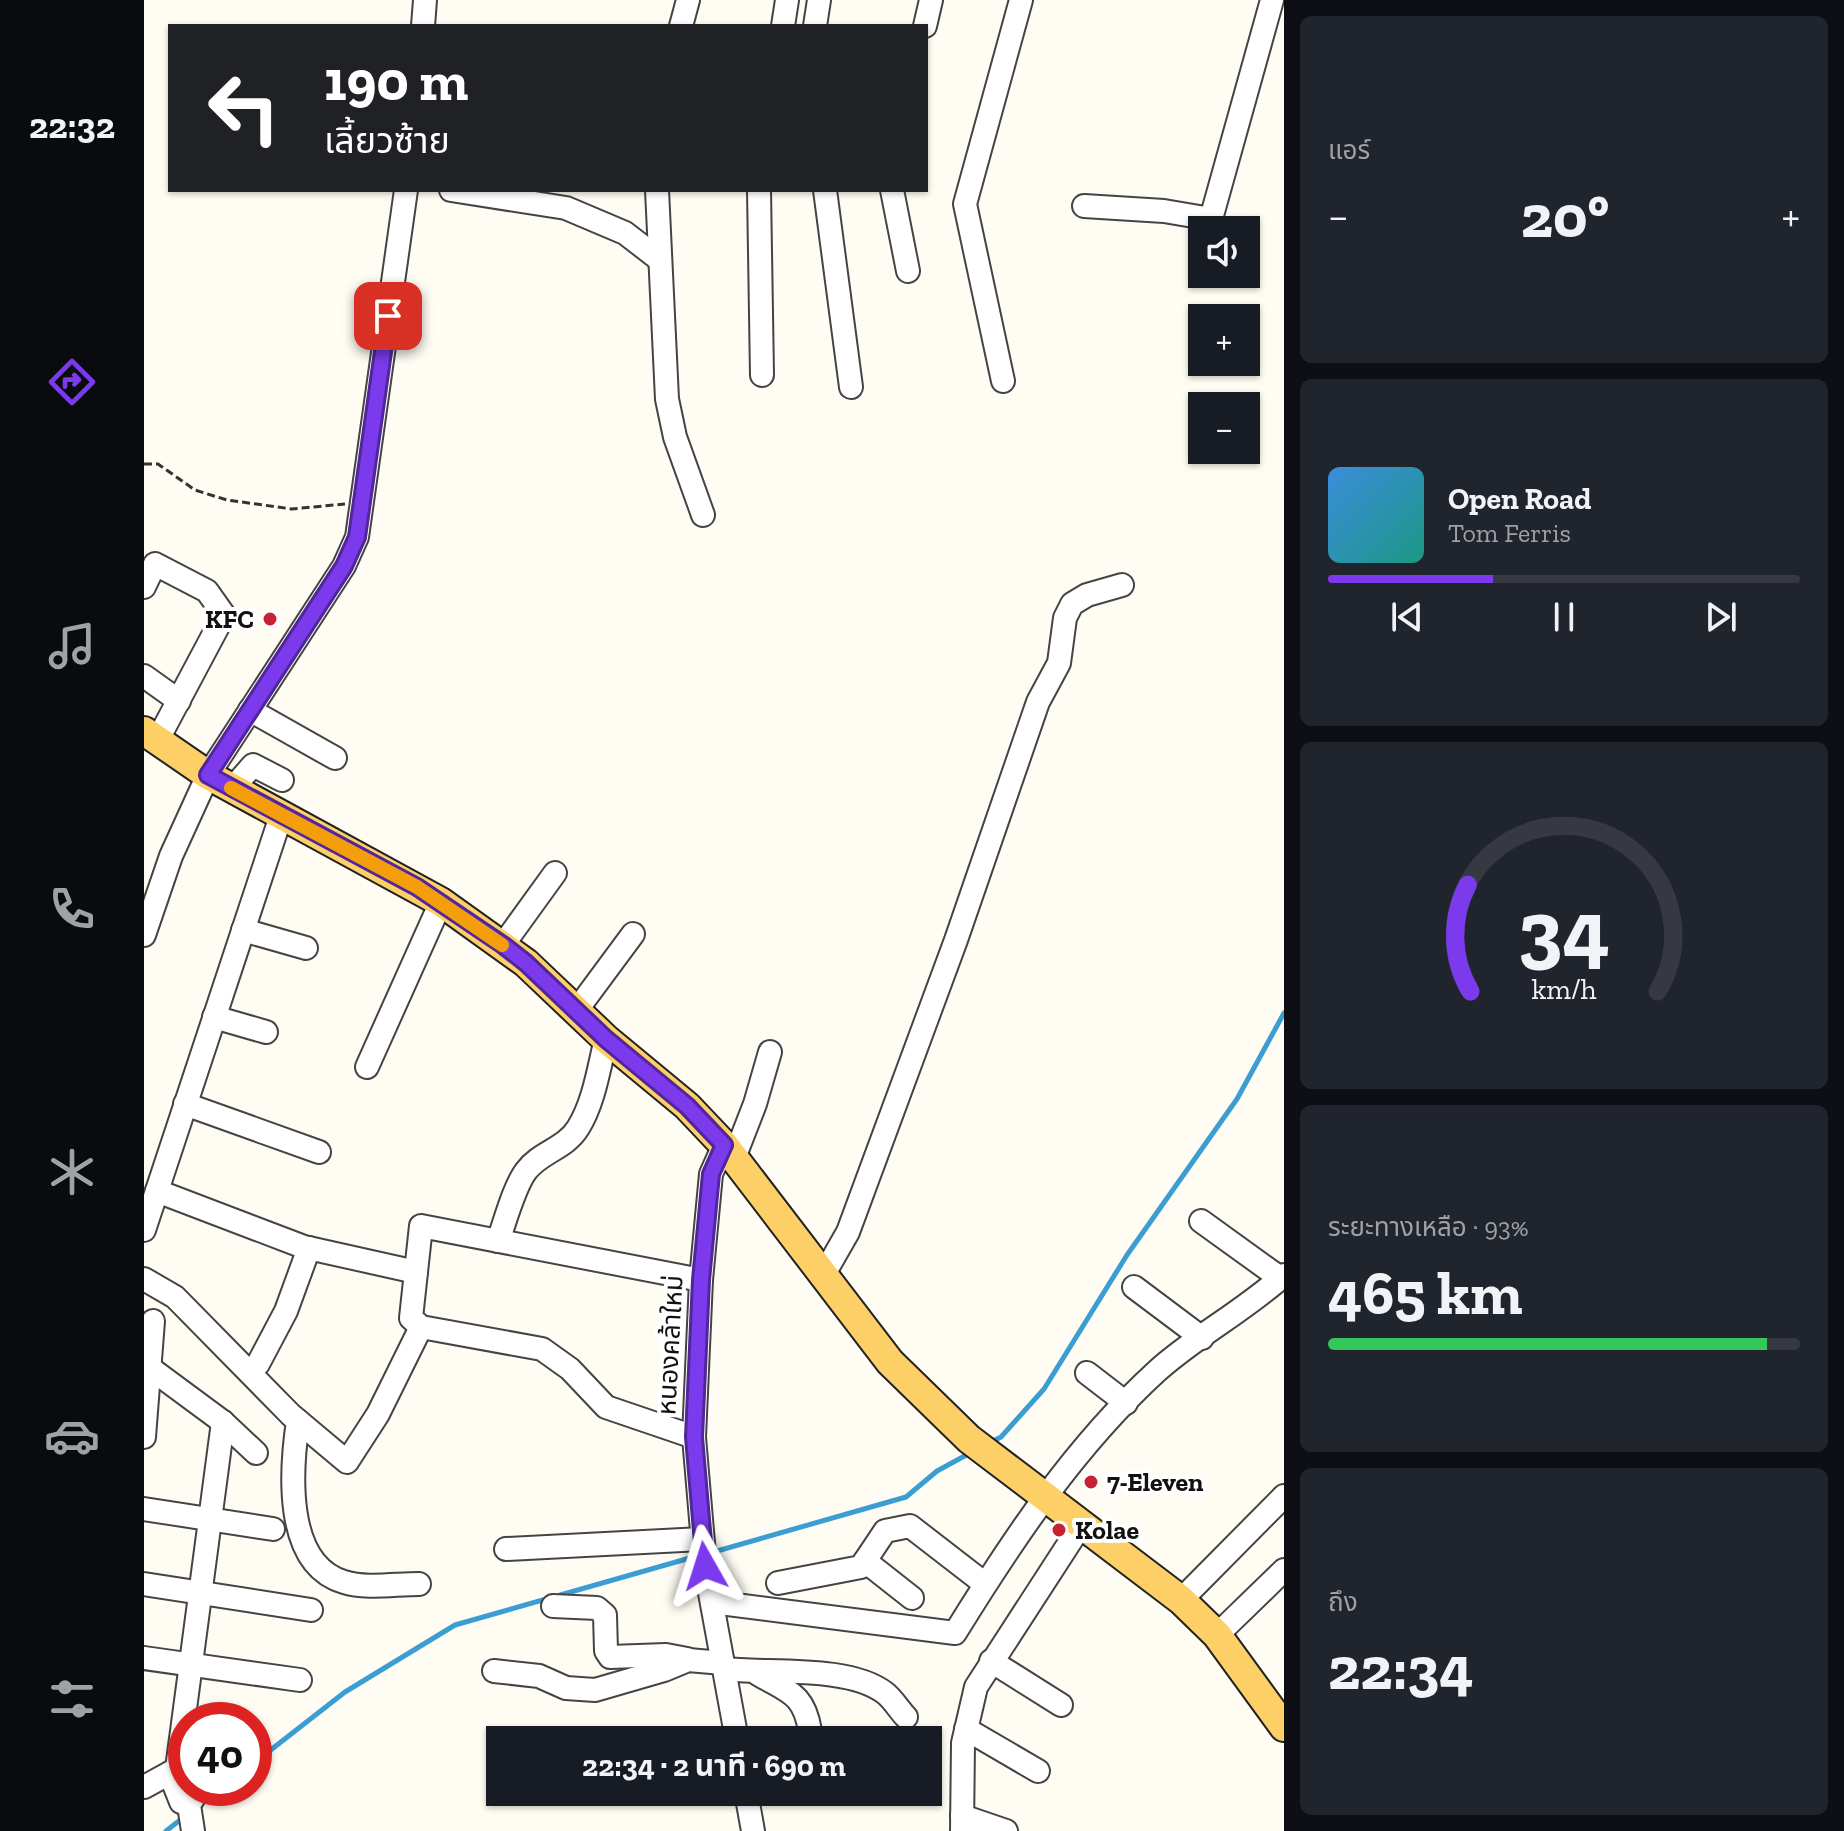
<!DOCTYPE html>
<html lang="th">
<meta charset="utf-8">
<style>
:root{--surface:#171b24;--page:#20242c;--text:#f1f3f6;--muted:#9ea1a6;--line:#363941;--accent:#7c3aed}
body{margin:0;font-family:"Zilla Slab","Noto Sans Thai",serif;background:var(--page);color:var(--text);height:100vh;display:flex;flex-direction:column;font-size:30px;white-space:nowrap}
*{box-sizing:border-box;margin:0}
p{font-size:26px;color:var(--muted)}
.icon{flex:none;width:44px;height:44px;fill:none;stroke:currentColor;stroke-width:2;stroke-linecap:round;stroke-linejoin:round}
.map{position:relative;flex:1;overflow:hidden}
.panel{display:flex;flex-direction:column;gap:16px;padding:16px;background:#0d0f14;width:560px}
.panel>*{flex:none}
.top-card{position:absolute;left:24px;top:24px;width:760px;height:168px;border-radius:0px;box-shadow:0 2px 6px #0004;background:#202124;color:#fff;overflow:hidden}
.fabs{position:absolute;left:1044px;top:216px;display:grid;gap:16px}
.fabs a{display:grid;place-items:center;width:72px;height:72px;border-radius:0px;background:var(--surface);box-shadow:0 2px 6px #0004;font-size:40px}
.speed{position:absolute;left:24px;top:1702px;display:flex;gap:16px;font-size:40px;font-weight:700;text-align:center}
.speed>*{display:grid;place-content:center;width:104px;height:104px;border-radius:50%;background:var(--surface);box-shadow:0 2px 6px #0004;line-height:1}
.speed .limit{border:12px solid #d22;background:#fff;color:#111}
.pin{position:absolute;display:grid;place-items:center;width:68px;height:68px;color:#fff;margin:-34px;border-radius:16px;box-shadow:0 4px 12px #0006}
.me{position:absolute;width:88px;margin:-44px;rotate:354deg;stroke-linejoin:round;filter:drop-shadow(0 0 6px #0008)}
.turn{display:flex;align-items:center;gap:28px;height:168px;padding:0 24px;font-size:36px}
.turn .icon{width:104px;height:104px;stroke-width:2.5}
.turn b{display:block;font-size:56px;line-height:68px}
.big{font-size:60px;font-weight:700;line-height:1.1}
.panel .tile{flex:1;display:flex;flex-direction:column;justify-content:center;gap:12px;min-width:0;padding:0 28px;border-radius:12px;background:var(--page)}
.panel .dial{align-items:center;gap:0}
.dial svg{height:208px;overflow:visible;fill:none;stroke:var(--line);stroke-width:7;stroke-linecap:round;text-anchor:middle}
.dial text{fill:var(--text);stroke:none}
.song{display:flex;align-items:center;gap:24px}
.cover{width:96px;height:96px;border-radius:12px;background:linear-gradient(135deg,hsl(210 70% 55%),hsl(170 70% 35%))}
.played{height:8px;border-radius:4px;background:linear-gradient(90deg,var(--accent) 35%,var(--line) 35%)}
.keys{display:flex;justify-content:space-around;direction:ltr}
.heat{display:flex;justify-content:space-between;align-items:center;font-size:44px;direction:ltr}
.charge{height:12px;border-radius:6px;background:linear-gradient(90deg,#34c759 93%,var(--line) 0)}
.trip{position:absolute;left:342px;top:1726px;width:456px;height:80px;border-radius:0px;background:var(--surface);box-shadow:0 2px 6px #0004;font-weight:700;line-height:80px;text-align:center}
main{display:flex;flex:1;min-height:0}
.menu{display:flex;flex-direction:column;width:144px;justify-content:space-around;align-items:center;background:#090b0e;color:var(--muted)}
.menu .icon{width:56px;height:56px}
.menu .selected{color:var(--accent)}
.menu b{font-size:36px;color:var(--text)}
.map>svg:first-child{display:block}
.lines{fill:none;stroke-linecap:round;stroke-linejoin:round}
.stream{stroke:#3b9ed2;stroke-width:5}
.minor-casing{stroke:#444;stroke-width:26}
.major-casing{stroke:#222;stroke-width:32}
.path{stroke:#333;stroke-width:3;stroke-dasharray:8 4;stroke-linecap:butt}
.minor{stroke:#fff;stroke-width:22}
.major{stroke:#fdd067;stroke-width:28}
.route-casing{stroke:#51269a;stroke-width:20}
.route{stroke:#7c3aed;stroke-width:14}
.slow{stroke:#f59e0b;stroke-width:14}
.poi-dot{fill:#c72233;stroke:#fff;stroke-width:3}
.labels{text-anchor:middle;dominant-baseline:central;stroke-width:8;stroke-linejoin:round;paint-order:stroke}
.poi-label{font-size:26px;font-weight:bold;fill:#111;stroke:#fff;text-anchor:start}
.street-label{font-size:26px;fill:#111;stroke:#fff}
</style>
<main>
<nav class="menu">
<b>22:32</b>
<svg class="icon selected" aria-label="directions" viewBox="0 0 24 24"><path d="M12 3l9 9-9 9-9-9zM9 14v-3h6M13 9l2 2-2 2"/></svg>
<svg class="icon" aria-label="music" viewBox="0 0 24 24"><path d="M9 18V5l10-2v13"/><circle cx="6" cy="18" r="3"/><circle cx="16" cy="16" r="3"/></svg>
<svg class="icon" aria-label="phone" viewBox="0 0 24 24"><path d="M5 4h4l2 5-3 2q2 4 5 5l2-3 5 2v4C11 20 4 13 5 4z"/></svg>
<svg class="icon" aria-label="climate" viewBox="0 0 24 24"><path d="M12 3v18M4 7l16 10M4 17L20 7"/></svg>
<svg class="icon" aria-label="car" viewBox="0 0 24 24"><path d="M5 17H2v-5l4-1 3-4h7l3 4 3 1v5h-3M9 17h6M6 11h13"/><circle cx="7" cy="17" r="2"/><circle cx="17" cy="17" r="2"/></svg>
<svg class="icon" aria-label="filters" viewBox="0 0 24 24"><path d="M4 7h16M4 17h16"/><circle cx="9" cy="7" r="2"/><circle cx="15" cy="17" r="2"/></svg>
</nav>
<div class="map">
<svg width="1140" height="1831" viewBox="0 0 1140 1831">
<rect width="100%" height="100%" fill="#fffcf4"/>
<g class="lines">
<g class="stream">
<path d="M845,1443L857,1437L900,1389L983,1255L1093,1099L1140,1013"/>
<path d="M566,1553L762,1497L793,1471L826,1453"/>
<path d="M110,1763L201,1692L311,1625L553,1556"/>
<path d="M54,1806L77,1788"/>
<path d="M22,1831L40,1817"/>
</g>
<g class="minor-casing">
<g id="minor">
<path d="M279,26L281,0"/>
<path d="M537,26L544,0"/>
<path d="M639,26L643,0"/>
<path d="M671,26L675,0"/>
<path d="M781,26L787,0"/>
<path d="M307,190L422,208L481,233L516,260"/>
<path d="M513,190L523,399L531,437L559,515"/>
<path d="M615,190L618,375"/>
<path d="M681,190L707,387"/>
<path d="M748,190L764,271"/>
<path d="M940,206L1020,211L1067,219L1128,0"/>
<path d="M859,381L821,204L877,0"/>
<path d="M0,587L11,564L63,591L80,615L13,741"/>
<path d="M0,676L35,701"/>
<path d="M106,710L191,758"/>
<path d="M88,789L109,765L138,780"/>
<path d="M99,930L162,948"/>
<path d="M0,935L27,856L64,775L200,566L213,537L262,190"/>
<path d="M359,945L411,873"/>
<path d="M432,1011L489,934"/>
<path d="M70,1017L122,1032"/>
<path d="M223,1067L297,902"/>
<path d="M41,1104L175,1152"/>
<path d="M580,1145L567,1174L557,1280L550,1437L561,1566L593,1740"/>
<path d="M590,1158L611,1104L626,1052"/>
<path d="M13,1191L160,1247L272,1272"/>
<path d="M1057,1221L1136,1278"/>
<path d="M0,1230L138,813"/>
<path d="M354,1241C361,1222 370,1187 382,1171C396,1152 421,1149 434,1128C450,1103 455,1067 462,1039"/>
<path d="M680,1274L704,1232L812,940L894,702L915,663L921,618L928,604L943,595L978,585"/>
<path d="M0,1279L31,1297L147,1415L203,1462L234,1414L277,1327"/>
<path d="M990,1287L1058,1338"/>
<path d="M114,1364L142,1311L165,1248"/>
<path d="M6,1368L79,1422L112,1453"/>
<path d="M943,1373L982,1403"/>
<path d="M154,1421C147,1468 139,1564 200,1582C222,1589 251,1584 275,1584"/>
<path d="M0,1437L9,1321"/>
<path d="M550,1437L462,1407L426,1369L398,1349L277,1327L267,1318L277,1226L557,1280"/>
<path d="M0,1509L129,1529"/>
<path d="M362,1549L558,1539"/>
<path d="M721,1561L768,1598"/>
<path d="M634,1583L717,1567L741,1531L766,1526L841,1584"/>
<path d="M0,1584L167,1610"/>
<path d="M1037,1600L1140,1496"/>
<path d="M568,1602L811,1633C869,1539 931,1446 1013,1371C1052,1336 1100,1311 1140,1275"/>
<path d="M409,1606L453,1608L461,1615L462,1651L466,1657L522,1655L543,1659"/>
<path d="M1073,1635L1140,1570"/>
<path d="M0,1658L156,1680"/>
<path d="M847,1661L917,1705"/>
<path d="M580,1669C625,1674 705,1665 741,1693C749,1699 755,1710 762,1717"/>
<path d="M350,1671L395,1676L422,1688L451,1690L520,1670L544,1660L579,1663"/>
<path d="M614,1674C644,1692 660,1693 666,1731"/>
<path d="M822,1729L894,1771"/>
<path d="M0,1787L33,1769"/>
<path d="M48,1788L50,1797L45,1805L49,1831"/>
<path d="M602,1792L609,1831"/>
<path d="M45,1805L37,1802L29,1782L33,1769L79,1422"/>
<path d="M818,1816L862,1831"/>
<path d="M818,1831L819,1743L832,1687L937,1525"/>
</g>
</g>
<g class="major-casing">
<path id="major" d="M0,731L64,775L297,902L382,963L462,1039L543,1106L580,1145L746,1362L825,1439L1037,1600L1073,1635L1140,1727"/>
</g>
<path class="path" d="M0,464H14L51,490L83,500L148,509L201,504"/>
<use href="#minor" class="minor"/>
<use href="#major" class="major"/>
</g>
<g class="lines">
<g class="route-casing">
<path id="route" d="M244,316L213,537L200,566L64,775L273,887L359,945L382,963L462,1039L543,1106L580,1145L567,1174L557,1280L550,1437L561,1566"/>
</g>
<use href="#route" class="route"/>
<path class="slow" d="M87,788L273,887L358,945"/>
</g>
<g class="poi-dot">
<circle cx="126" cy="619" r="8"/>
<circle cx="947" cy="1482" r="8"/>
<circle cx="915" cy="1530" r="8"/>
</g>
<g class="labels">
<g class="poi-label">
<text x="110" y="619" text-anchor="end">KFC</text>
<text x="963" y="1482">7-Eleven</text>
<text x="931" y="1530">Kolae</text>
</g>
<g class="street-label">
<text transform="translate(526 1345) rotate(-87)">หนองคล้าใหม่</text>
</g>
</g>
</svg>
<div class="fabs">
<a><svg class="icon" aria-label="sound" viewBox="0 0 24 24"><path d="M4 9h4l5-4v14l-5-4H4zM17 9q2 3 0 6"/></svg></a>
<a>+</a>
<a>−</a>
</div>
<div class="speed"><div class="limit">40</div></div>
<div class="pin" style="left:244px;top:316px;background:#d93025"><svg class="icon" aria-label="arrive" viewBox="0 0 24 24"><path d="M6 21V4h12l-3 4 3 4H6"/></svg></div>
<svg class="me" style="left:561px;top:1566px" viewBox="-20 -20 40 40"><path d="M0-17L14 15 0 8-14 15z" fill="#7c3aed" stroke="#fff" stroke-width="4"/></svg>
<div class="trip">22:34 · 2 นาที · 690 m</div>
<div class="top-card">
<div class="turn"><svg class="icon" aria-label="left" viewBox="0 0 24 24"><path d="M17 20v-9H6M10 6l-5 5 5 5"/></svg><div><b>190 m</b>เลี้ยวซ้าย</div></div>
</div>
</div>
<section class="panel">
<div class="tile"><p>แอร์</p>
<div class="heat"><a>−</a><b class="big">20°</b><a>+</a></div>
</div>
<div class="tile">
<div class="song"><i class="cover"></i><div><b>Open Road</b><p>Tom Ferris</p></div></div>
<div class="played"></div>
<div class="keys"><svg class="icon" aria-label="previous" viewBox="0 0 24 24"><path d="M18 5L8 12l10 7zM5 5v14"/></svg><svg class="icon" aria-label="pause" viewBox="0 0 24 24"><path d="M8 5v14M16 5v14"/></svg><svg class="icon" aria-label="next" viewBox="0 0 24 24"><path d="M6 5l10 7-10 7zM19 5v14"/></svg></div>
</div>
<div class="tile dial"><svg viewBox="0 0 100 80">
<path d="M14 69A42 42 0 1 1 86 69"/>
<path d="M14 69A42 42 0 0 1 13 28" stroke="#7c3aed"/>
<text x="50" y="56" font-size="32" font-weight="700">34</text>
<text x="50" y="72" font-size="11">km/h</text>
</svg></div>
<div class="tile"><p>ระยะทางเหลือ · 93%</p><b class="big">465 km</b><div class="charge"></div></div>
<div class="tile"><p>ถึง</p><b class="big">22:34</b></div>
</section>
</main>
